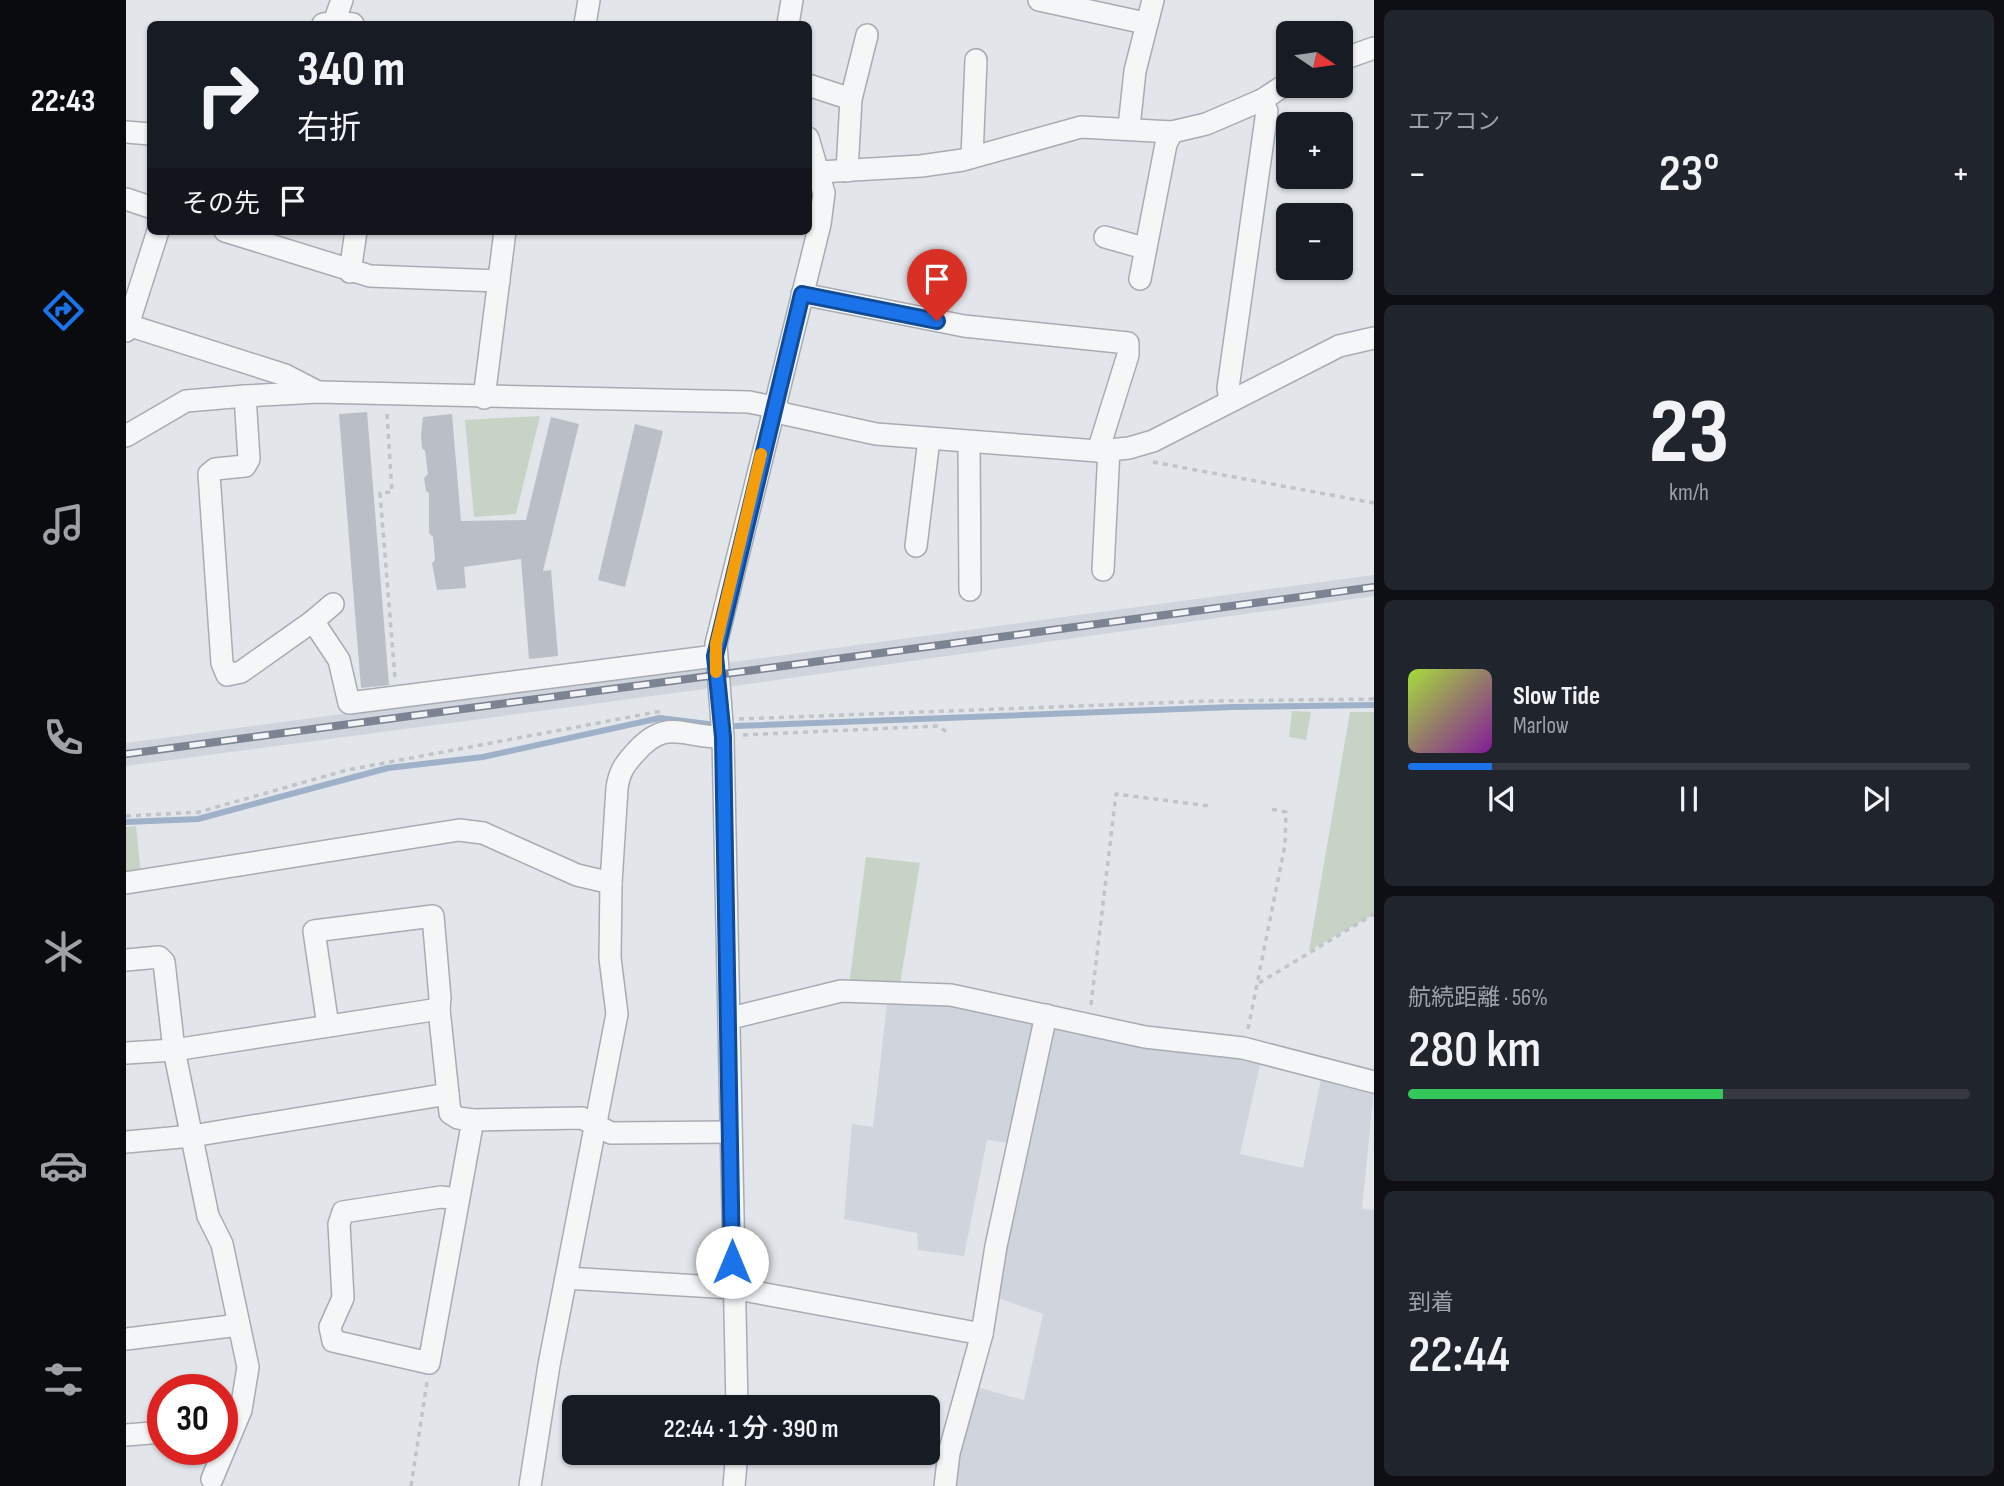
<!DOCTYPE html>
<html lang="ja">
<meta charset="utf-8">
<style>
:root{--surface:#171b24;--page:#20242c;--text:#f1f3f6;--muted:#9ea1a6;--line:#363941;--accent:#1a73e8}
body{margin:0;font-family:"Sofia Sans Condensed","Noto Sans JP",sans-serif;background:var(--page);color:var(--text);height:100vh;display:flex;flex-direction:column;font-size:26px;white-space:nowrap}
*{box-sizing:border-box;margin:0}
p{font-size:23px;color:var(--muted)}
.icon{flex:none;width:38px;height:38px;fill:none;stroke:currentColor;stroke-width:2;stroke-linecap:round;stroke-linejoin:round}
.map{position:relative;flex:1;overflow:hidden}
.sheet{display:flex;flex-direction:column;gap:10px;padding:10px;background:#0d0f14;width:630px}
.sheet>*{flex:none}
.hud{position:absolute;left:21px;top:21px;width:665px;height:214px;border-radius:10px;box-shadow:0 2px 5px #0004;background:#171b24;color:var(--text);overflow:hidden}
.needle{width:46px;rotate:103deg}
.controls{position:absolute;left:1150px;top:21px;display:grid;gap:14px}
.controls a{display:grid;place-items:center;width:77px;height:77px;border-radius:10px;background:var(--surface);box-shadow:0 2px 5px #0004;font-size:35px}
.speed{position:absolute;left:21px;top:1374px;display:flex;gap:14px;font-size:35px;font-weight:700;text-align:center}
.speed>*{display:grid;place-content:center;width:91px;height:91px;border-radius:50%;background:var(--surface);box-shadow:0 2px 5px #0004;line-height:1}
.speed .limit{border:10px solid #d22;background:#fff;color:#111}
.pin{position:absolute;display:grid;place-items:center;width:60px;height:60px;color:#fff;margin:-72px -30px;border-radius:50% 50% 50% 0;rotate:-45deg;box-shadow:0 0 7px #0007}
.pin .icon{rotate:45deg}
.me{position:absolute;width:77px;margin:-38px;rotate:0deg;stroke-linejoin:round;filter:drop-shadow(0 0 5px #0008)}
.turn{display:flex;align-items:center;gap:24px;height:147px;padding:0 35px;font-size:32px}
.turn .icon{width:91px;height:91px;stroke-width:2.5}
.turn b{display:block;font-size:49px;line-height:60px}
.then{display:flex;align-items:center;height:66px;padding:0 35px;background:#0003;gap:14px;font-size:26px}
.big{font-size:52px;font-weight:600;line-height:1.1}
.sheet .tile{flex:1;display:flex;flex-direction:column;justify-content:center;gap:10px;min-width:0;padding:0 24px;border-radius:10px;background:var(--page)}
.sheet .dial{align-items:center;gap:0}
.dial b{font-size:91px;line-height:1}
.song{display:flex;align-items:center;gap:21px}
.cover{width:84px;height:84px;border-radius:10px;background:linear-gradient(135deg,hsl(80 70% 55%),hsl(290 70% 35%))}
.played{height:7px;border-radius:4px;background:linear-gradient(90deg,var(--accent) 15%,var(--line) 15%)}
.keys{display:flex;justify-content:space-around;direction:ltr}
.heat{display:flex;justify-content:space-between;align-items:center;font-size:38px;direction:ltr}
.charge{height:10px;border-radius:5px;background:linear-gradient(90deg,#34c759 56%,var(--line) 0)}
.trip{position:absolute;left:436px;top:1395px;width:378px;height:70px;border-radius:10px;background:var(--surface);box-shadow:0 2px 5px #0004;font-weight:600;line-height:70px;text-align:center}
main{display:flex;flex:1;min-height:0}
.menu{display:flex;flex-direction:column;width:126px;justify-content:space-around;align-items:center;background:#090b0e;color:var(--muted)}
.menu .icon{width:49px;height:49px}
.menu .on{color:var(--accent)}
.menu b{font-size:32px;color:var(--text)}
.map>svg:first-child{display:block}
.built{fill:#d0d4dc}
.green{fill:#c7d3c4}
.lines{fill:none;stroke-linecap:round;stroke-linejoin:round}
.stream{stroke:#9fb1c8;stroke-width:6}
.building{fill:#babec6}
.minor-casing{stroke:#a7acb4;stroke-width:24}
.path{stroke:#c0c3c8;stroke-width:3.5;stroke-dasharray:5 5;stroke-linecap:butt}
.minor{stroke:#f5f6f8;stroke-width:21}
.rail-casing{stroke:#7c8493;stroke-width:8}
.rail{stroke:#f2f4f7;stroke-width:5;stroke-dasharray:16;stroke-linecap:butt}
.route-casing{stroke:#114b97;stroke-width:18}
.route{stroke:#1a73e8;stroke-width:12}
.slow{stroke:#f59e0b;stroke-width:12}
</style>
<main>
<nav class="menu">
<b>22:43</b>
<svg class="icon on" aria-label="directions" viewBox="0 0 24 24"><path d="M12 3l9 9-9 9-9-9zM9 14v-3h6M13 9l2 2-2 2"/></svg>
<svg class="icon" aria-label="music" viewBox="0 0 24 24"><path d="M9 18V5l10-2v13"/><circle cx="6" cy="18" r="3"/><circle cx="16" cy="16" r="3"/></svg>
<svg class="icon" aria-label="phone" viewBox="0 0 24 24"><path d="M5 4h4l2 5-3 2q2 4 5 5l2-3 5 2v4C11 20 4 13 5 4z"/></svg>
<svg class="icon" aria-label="climate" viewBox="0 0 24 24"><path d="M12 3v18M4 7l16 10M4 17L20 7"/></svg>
<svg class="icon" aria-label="car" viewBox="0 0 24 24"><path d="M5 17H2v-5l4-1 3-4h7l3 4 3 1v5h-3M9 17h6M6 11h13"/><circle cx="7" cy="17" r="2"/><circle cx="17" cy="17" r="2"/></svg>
<svg class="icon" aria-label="filters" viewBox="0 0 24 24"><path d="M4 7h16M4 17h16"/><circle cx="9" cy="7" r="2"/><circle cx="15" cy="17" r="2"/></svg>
</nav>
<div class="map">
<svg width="1248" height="1486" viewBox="0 0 1248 1486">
<rect width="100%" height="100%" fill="#e2e5ea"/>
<g class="built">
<path d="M1248,575V596L601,687L599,663Z"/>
<path d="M580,665L584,667L586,688L0,766V743Z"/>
<path d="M762,995L1136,1056L1114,1154L1177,1168L1196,1074L1248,1088L1236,1209L1248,1210V1486H824L850,1387L898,1400L917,1314L870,1297L899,1145L861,1140L838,1256L792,1250L791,1233L718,1219L726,1124L747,1127Z"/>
</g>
<g class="green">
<path d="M414,416L390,514L348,517L339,420Z"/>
<path d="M1166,711L1185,712L1180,740L1163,737Z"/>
<path d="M1224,712H1248V914L1183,951Z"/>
<path d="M10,826L15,874L0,876V827Z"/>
<path d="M740,857L794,863L774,984L723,985Z"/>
</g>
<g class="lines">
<g class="stream">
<path d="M609,726L1107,707L1248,705"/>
<path d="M0,822L72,819L262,768L357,757L534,718L582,724"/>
</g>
</g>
<g class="building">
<path d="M241,412L263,685L235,688L213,414Z"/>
<path d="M326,414L335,521L400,520L425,417L453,424L417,571L425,570L432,656L403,659L395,559L338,567L340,588L311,590L306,563L309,560L307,537L303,533V493L300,491L298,478L302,474L299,451L296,448L295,435L297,417Z"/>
<path d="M509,424L537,431L499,587L472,580Z"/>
</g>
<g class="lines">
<g class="minor-casing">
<g id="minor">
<path d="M913,0L1019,23"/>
<path d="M208,22L216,0"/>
<path d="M197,24L208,22L227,24"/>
<path d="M459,24L463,0"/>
<path d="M662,24L666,0"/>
<path d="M1214,60L1248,48"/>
<path d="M682,85L725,99"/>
<path d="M1003,127L1009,71L1027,0"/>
<path d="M0,132L24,134"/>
<path d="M846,157L850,60"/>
<path d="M721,171L725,99L741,35"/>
<path d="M694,172L795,166L837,160L955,127L1046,132L1080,124L1136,100L1162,83"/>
<path d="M0,199L24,207"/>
<path d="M99,231L244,276L373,281"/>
<path d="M979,237L1018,248"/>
<path d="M224,272L230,231"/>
<path d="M1014,279L1040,144L1046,132"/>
<path d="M676,294L838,326L1002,343V355L972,451"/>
<path d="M2,325L159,375L190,391"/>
<path d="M0,331L32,231"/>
<path d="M119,396L123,459L119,466L89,469L83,474L96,663L101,675L115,672L187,621L213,660L223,703L589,656"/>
<path d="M358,398L379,231"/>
<path d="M1104,400L1102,388L1141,111L1136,100"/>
<path d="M0,436L60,401L119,396L192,392L623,402L647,407L659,414L750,434L972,451L1003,448L1027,441L1213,346L1248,338"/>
<path d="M843,443L844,590"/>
<path d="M790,546L803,439"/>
<path d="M977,570L983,449"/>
<path d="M187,621L207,604"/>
<path d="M0,883L333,830L357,833L451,875L485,883L491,788C493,773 498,765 508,754C541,716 556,738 597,737"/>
<path d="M0,960L33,957L38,962L48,1050L82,1216L96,1244L122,1367L115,1410L86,1479"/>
<path d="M605,1018L715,991L825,995L1019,1037L1117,1048L1248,1082"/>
<path d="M202,1026L188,931L307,916L314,998L313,1009L324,1113L332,1118L347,1120L456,1118L485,1133L605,1132"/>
<path d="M0,1053L48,1050L313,1009"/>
<path d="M0,1142L66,1136L322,1094"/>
<path d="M332,1199L315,1197L217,1212L213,1224L217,1298L204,1327L207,1341L303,1363L347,1120"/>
<path d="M440,1278L606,1288L856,1334"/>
<path d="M0,1339L113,1325"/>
<path d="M611,1407L597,737L590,644L694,224L698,193L682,138"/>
<path d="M0,1435L37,1432"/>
<path d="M404,1486L423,1365L491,1014L484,958L485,883"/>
<path d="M608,1486L611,1452"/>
<path d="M819,1486L823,1453L856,1334L870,1246L920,1015"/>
</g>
</g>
<g class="path">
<path d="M261,414L266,492L254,493L269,678"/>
<path d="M1027,462L1248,503"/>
<path d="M613,719L1083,701L1248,699"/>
<path d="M617,735L812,726L824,734"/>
<path d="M0,816L73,812L221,770L536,711"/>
<path d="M1133,983L1248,914"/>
<path d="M965,1005L990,794L1083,806"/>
<path d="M1122,1029L1159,845L1160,812L1144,809"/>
<path d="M285,1486L301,1382"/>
</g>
<use href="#minor" class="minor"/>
<g class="rail-casing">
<path id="rail" d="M0,754L1248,587"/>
</g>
<use href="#rail" class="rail"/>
</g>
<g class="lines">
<g class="route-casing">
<path id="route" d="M606,1262L597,737L589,656L676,294L811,321"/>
</g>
<use href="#route" class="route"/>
<path class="slow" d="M590,672V644L635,454"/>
</g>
</svg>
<div class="controls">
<a><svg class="needle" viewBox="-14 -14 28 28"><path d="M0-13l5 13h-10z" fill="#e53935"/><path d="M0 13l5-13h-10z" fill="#9ea1a6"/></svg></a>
<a>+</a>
<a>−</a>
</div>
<div class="speed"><div class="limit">30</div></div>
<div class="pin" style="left:811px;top:321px;background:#d93025"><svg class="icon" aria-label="arrive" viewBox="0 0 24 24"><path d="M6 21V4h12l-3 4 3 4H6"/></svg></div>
<svg class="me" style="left:606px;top:1262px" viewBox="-20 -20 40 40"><circle r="19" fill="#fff"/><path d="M0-13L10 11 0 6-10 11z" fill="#1a73e8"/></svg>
<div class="trip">22:44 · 1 分 · 390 m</div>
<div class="hud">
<div class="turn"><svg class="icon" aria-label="right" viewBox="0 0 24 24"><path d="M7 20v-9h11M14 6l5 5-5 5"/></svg><div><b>340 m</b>右折</div></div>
<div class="then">その先<svg class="icon" aria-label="arrive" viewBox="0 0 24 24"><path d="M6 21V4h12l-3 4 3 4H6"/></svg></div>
</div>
</div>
<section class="sheet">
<div class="tile"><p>エアコン</p>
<div class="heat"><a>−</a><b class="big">23°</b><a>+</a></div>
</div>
<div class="tile dial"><b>23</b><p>km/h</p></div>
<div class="tile">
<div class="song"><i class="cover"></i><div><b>Slow Tide</b><p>Marlow</p></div></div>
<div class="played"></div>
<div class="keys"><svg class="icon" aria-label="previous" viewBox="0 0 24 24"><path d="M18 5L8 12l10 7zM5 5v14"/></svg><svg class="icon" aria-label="pause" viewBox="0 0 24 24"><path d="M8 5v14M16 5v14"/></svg><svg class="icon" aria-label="next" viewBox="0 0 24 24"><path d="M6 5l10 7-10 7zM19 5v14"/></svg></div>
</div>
<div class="tile"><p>航続距離 · 56%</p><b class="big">280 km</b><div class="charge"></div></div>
<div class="tile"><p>到着</p><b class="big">22:44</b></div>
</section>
</main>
